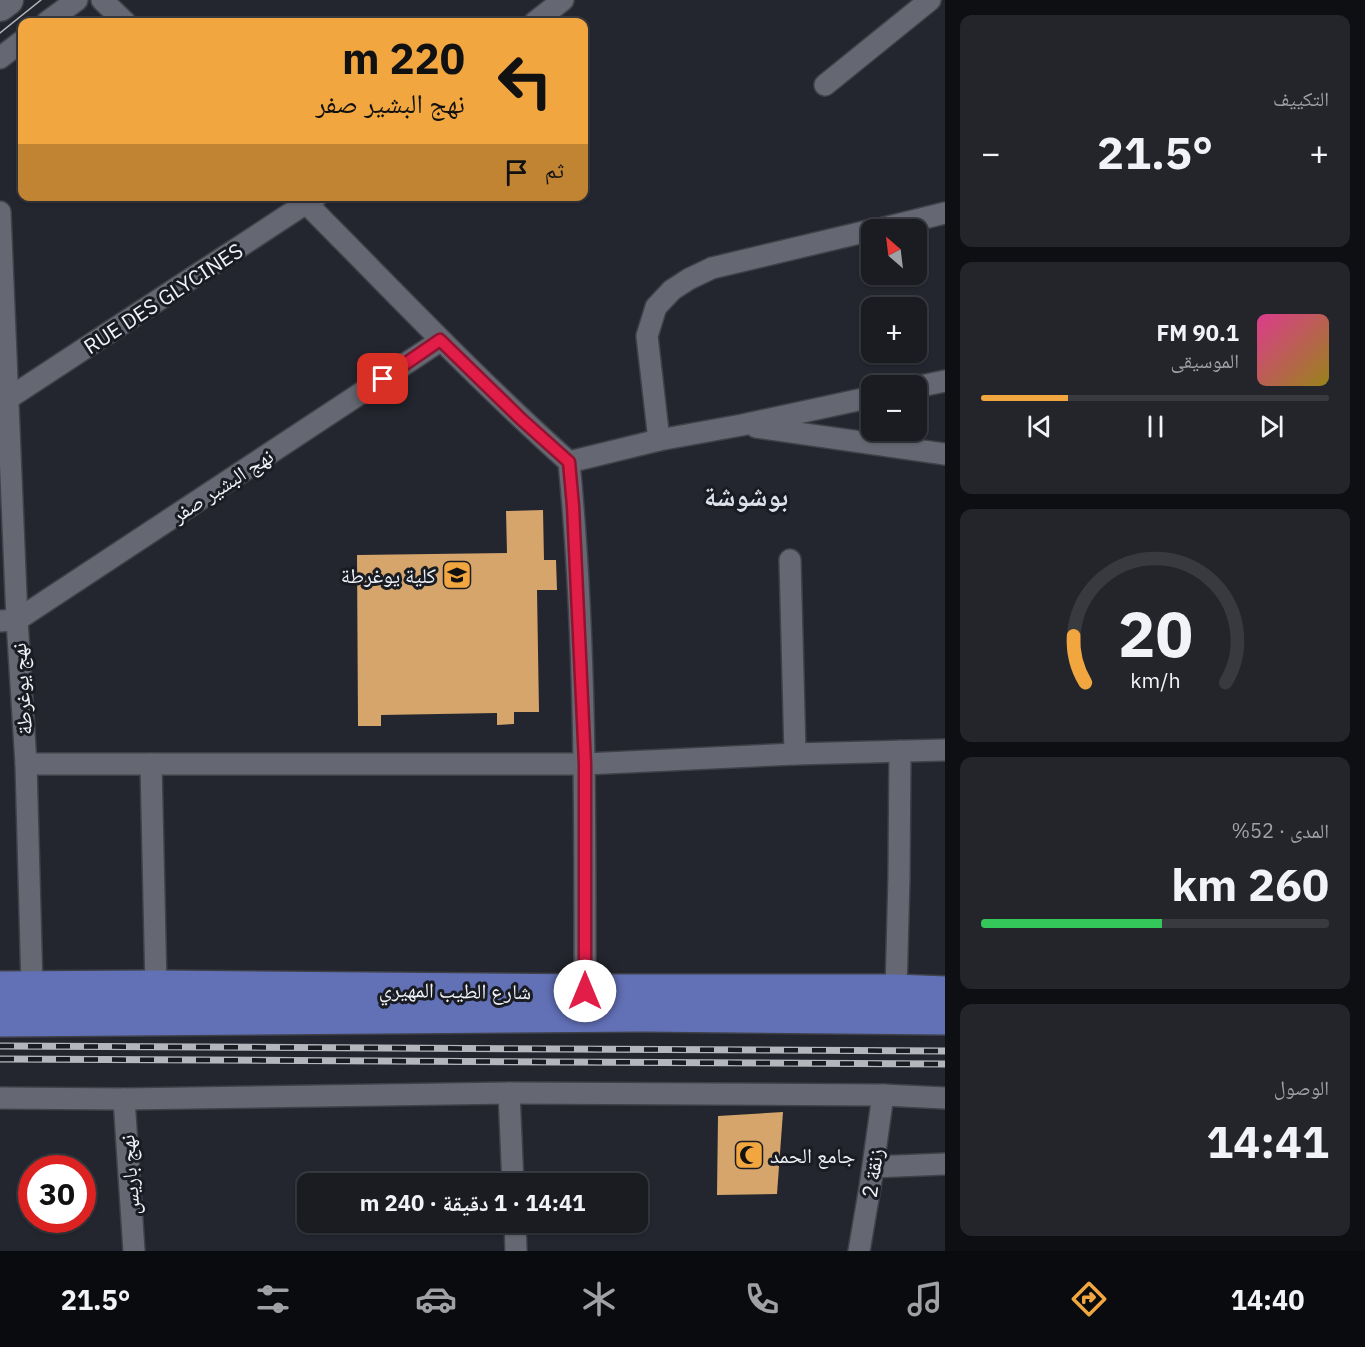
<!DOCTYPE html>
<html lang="ar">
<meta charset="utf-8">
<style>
:root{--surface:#1a1c22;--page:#23252a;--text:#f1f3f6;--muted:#9fa1a5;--line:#383a40;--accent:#f1a63f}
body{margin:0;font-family:"IBM Plex Sans","Noto Naskh Arabic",sans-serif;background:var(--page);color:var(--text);direction:rtl;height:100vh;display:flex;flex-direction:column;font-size:22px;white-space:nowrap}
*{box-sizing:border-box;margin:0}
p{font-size:20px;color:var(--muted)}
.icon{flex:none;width:33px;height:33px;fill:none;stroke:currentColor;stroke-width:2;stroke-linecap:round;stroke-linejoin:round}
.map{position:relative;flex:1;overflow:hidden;direction:ltr}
.drawer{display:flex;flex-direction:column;gap:15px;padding:15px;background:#0e0f13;width:420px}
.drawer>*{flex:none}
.guide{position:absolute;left:18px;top:18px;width:570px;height:183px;border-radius:12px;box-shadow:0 2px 4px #0004,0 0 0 2px var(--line);direction:rtl;background:#f1a63f;color:#111;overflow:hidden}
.needle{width:39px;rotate:332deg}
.fabs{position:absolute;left:861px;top:219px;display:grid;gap:12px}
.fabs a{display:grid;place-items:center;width:66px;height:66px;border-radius:12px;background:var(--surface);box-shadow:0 2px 4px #0004,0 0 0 2px var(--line);font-size:30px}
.speed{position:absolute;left:18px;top:1155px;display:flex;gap:12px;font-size:30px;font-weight:700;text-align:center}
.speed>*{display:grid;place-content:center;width:78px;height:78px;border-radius:50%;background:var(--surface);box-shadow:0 2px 4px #0004,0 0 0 2px var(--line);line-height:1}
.speed .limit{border:9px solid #d22;background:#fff;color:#111}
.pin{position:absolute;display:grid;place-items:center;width:51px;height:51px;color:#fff;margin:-26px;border-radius:12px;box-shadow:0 3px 9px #0006}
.me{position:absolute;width:66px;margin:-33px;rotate:0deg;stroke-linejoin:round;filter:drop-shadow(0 0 4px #0008)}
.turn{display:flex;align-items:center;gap:21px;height:126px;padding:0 24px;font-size:27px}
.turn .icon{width:78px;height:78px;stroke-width:2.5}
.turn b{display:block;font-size:42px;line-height:51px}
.then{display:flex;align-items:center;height:57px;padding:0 24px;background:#0003;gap:12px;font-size:22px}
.big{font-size:45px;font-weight:700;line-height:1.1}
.drawer .tile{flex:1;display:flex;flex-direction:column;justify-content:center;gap:9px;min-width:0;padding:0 21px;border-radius:12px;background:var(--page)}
.drawer .dial{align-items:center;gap:0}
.dial svg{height:156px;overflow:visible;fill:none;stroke:var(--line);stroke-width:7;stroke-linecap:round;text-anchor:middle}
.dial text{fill:var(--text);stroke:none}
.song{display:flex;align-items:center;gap:18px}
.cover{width:72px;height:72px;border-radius:9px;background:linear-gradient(135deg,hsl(330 70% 55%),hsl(50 70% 35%))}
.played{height:6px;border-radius:3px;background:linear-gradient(90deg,var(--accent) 25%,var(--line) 25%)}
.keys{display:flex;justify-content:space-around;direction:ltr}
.heat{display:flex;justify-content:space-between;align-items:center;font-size:33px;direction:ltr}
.charge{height:9px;border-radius:4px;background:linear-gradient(90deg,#34c759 52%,var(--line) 0)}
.trip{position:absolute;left:297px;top:1173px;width:351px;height:60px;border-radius:12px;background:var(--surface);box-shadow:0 2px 4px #0004,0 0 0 2px var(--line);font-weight:700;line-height:60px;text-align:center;direction:rtl}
.tabs{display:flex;height:96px;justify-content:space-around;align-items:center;background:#0a0b0e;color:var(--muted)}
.tabs .icon{width:42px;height:42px}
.tabs .active{color:var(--accent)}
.tabs b{font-size:27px;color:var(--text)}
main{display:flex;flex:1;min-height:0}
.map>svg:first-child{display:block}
.building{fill:#d5a56c}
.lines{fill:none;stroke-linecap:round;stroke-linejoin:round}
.minor-casing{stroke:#3f4148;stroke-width:24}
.secondary-casing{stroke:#3f4148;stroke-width:33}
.primary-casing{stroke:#3f4148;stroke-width:36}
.minor{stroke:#656872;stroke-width:21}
.secondary{stroke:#656872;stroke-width:30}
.primary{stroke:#6270b6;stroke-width:33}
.tram{stroke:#b3b6bc;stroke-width:1.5}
.rail-casing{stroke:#b3b6bc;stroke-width:7}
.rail{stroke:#1a1c24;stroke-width:4.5;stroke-dasharray:14;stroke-linecap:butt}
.route-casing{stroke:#92132f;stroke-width:15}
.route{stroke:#e11d48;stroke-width:10}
.labels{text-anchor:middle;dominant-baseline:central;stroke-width:6;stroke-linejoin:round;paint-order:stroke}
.street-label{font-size:21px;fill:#f0f2f8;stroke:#1a1c24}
.poi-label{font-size:21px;fill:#f0f2f8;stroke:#1a1c24;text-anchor:end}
.district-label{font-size:27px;font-weight:bold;fill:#dce0eb;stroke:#1a1c24}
</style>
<main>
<section class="drawer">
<div class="tile"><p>التكييف</p>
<div class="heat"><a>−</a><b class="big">21.5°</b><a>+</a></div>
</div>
<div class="tile">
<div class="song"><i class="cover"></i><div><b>90.1 FM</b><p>الموسيقى</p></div></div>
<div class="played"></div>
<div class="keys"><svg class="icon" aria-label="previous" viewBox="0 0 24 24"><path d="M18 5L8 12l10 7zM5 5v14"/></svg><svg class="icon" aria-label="pause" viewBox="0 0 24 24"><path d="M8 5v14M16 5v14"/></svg><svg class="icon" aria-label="next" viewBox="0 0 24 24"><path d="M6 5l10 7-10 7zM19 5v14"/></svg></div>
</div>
<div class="tile dial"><svg viewBox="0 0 100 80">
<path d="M14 69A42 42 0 1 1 86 69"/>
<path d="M14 69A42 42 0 0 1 8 45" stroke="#f1a63f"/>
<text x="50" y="56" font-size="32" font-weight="700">20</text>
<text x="50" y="72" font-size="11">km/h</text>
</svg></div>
<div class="tile"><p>المدى · 52%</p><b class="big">260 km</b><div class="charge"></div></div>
<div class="tile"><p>الوصول</p><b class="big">14:41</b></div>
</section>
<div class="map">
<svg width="945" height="1251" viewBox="0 0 945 1251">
<rect width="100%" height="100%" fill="#23262e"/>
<g class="building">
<path d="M543,510L544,560H556L557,590H537L539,712H514V724L497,725V713L381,715V726H358L357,555L507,553L506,511Z"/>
<path d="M783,1112L777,1194L717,1195L718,1116Z"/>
</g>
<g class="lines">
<g class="minor-casing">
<g id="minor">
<path d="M102,0L125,22"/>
<path d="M47,22L77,0"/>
<path d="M535,22L563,0"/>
<path d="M0,58L22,41"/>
<path d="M825,85L930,0"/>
<path d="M299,196C389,286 475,378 569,462C586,637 585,815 585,991"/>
<path d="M0,212L17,620L26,764L32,987"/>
<path d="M876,230L945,213"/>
<path d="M916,387L945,381"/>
<path d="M9,398L317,196"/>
<path d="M756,427L945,454"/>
<path d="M659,440L647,336L656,307L672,290L689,279L712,268L872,230"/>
<path d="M569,462L659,440L742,425L872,397"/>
<path d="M790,560L795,754"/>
<path d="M0,621L17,620L440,341"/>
<path d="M26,764H585L795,754L945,750"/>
<path d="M151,764L156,987"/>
<path d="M896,991L899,877L900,751"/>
<path d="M509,1093L513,1184"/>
<path d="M0,1098L124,1099L509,1093L883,1095L945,1098"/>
<path d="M124,1099L134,1251"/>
<path d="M873,1167L945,1164"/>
<path d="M515,1222L516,1251"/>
<path d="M859,1251L870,1187L883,1095"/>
</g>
</g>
<g class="secondary-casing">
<path id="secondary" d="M0,6L8,0"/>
</g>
<g class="primary-casing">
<g id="primary">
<path d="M0,988L156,987L585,991H896L945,993"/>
<path d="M0,1020L643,1015L945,1018"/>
</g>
</g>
<use href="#minor" class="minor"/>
<use href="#secondary" class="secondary"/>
<use href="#primary" class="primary"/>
<path class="tram" d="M0,33L41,0"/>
<g class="rail-casing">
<g id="rail">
<path d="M0,1046L945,1051"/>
<path d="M0,1059L945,1064"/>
</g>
</g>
<use href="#rail" class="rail"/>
</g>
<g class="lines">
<g class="route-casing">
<path id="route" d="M383,379L440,340L521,419L569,462L573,506L585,764V991"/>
</g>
<use href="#route" class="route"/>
</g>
<defs>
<g id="school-square" transform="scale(1.5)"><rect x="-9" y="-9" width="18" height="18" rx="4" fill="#f1a63f" stroke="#1a1c24"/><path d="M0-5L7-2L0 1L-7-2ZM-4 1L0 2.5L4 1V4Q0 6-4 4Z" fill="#111"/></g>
<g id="mosque-square" transform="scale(1.5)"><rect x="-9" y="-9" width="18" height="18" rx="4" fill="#f1a63f" stroke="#1a1c24"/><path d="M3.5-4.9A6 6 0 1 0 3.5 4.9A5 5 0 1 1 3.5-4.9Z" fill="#111"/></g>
</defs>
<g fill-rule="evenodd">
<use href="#school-square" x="457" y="575"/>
<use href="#mosque-square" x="749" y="1155"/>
</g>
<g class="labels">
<g class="street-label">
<text transform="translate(163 298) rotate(-33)">RUE DES GLYCINES</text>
<text transform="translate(222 485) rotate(-33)">نهج البشير صفر</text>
<text transform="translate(21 689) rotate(-94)">نهج يوغرطة</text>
<text transform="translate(455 990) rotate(1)">شارع الطيب المهيري</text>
<text transform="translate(872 1173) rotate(-82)">زنقة 2</text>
<text transform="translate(129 1175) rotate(-94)">نهج باريس</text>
</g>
<g class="poi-label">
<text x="436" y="575">كلية يوغرطة</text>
<text x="770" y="1155" text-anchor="start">جامع الحمد</text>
</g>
<g class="district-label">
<text x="746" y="495">بوشوشة</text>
</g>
</g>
</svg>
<div class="fabs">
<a><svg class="needle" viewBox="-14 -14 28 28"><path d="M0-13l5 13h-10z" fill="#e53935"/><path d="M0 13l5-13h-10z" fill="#9fa1a5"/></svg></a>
<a>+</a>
<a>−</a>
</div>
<div class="speed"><div class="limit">30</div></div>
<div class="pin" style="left:383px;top:379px;background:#d93025"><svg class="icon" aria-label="arrive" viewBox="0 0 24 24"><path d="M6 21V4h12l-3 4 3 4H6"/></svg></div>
<svg class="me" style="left:585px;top:991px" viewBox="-20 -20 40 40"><circle r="19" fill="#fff"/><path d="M0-13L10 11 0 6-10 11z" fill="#e11d48"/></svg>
<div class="trip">14:41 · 1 دقيقة · 240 m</div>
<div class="guide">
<div class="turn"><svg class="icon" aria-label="left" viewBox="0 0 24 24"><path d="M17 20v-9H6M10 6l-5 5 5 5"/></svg><div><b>220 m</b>نهج البشير صفر</div></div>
<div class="then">ثم<svg class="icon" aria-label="arrive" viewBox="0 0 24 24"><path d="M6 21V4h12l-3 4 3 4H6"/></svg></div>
</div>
</div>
</main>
<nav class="tabs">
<b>14:40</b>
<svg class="icon active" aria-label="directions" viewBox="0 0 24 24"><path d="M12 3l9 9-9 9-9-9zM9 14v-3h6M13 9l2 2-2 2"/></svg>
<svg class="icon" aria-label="music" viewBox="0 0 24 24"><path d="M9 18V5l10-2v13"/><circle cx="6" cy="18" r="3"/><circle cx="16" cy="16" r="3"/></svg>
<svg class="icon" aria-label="phone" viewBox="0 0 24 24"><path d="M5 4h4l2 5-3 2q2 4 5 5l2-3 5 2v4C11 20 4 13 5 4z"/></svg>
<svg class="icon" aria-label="climate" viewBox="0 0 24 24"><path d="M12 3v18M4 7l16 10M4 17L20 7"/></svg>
<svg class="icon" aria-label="car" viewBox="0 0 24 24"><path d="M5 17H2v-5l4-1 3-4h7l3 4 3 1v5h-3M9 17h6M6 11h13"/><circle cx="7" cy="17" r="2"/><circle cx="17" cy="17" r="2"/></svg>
<svg class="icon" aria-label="filters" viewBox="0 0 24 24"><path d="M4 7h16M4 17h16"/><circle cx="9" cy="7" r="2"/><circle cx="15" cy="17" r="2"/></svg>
<b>21.5°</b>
</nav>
